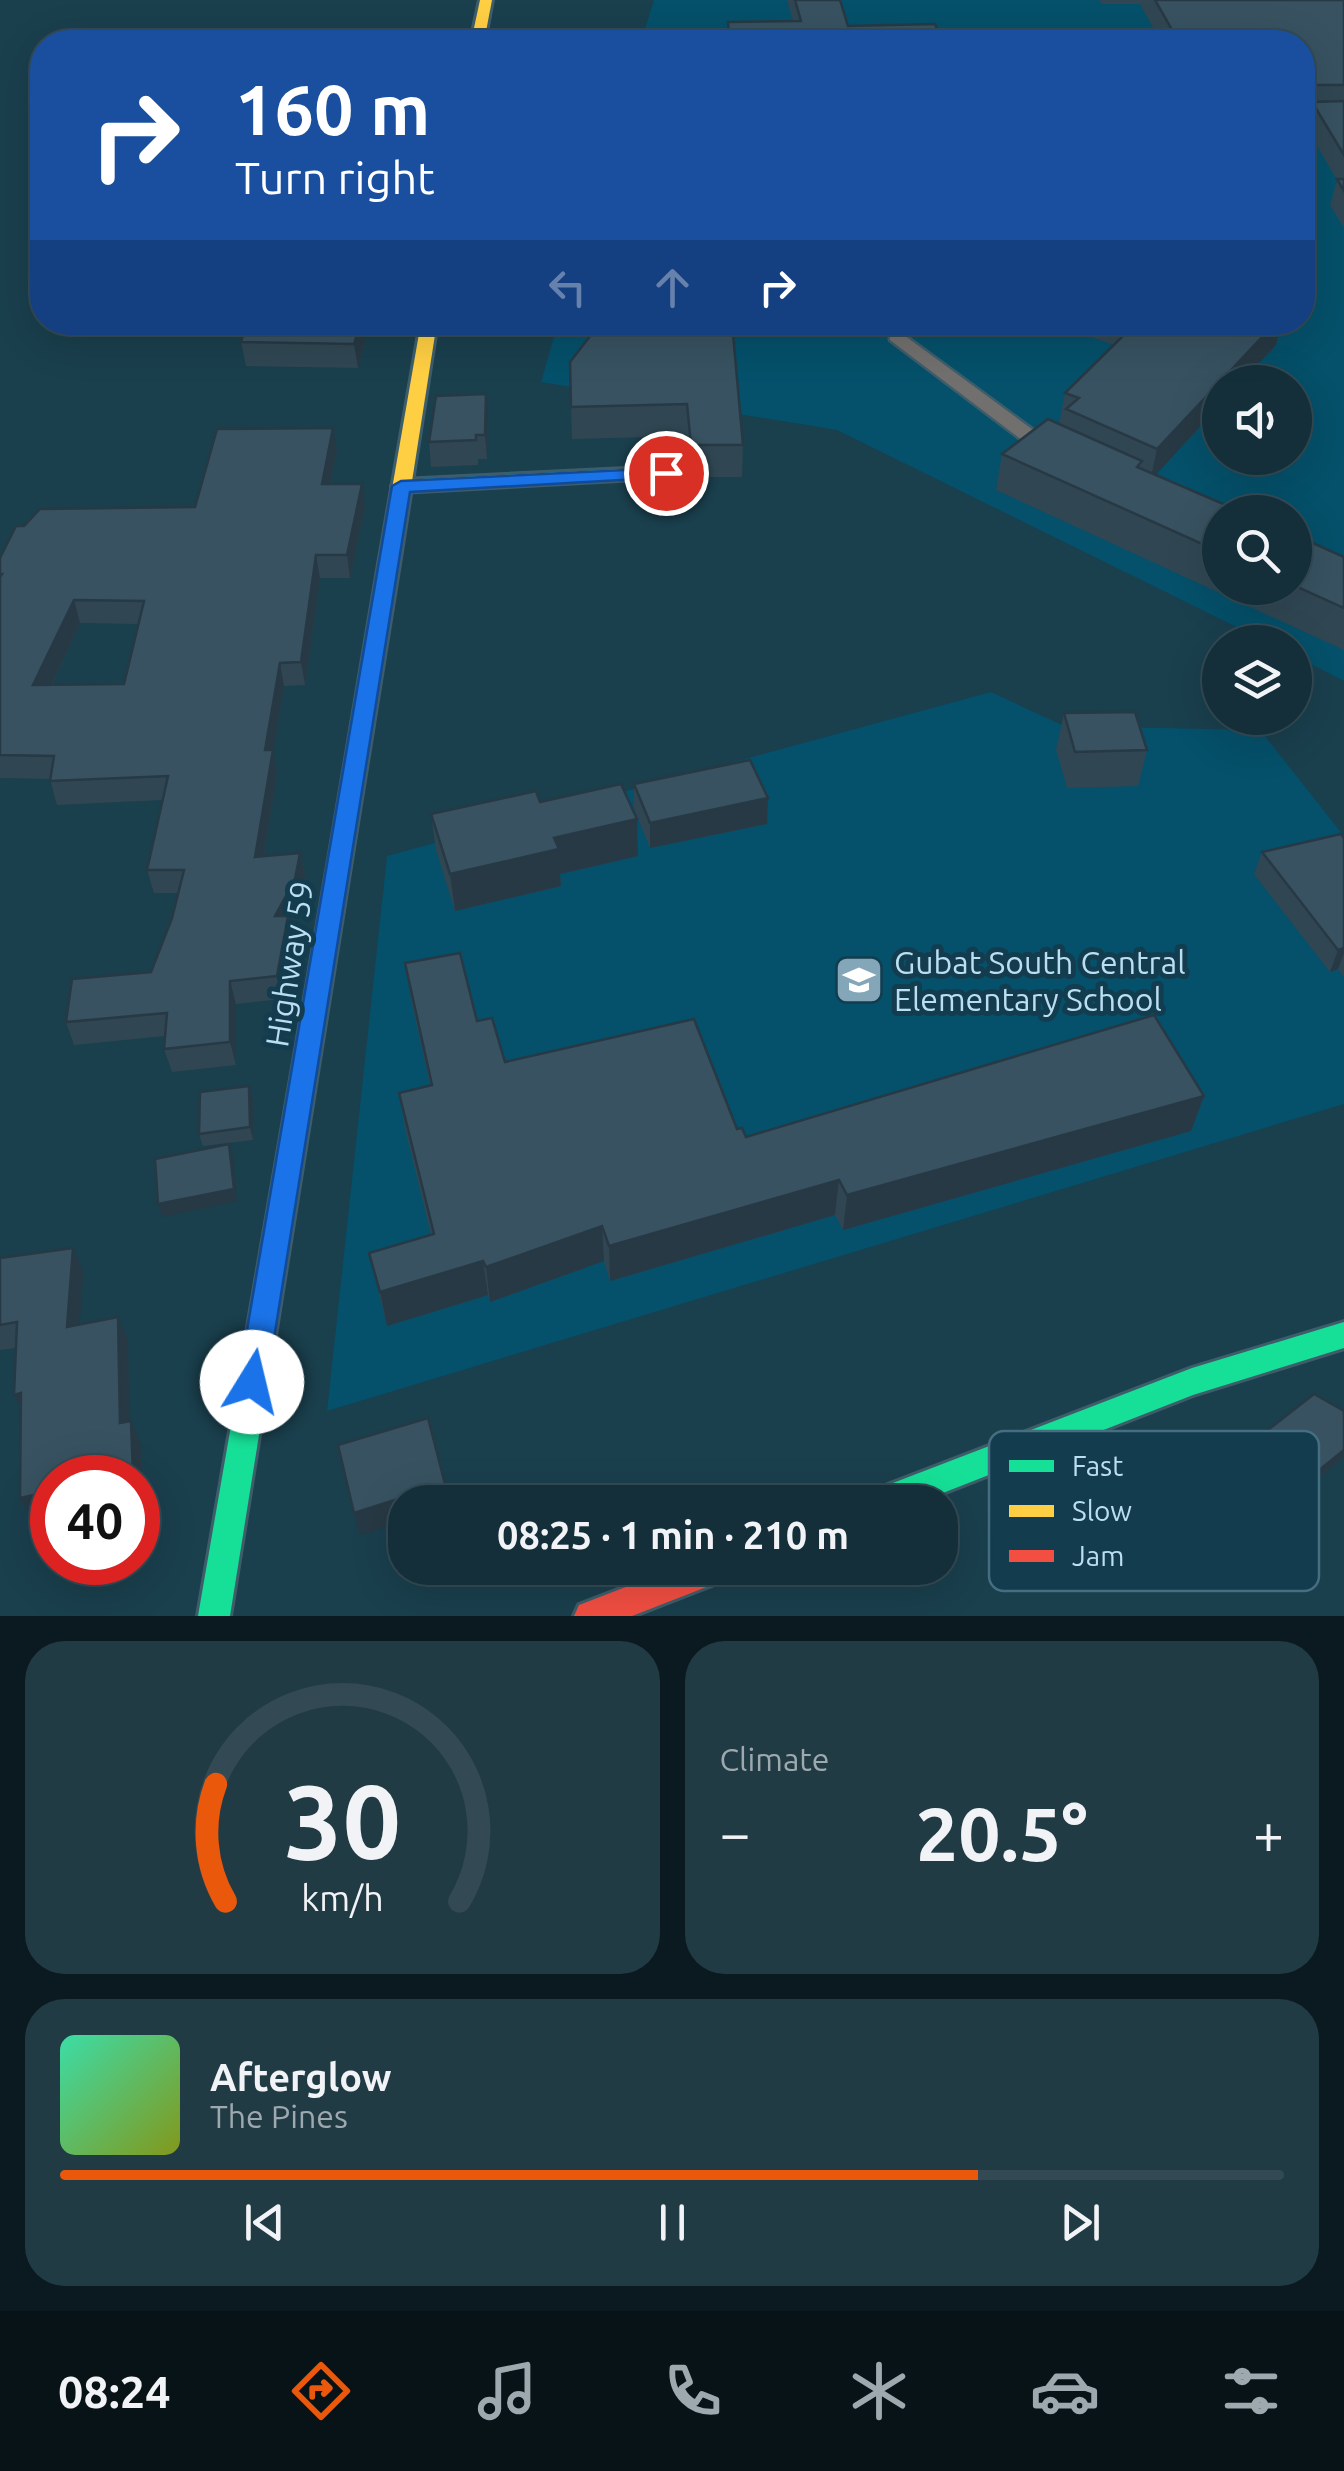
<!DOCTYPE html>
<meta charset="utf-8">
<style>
:root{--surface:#142f3a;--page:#213b45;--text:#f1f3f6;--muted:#9da9af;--line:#334a54;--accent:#ea580c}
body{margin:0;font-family:Ubuntu,sans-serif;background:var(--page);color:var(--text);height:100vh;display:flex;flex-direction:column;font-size:38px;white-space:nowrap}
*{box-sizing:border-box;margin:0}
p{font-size:32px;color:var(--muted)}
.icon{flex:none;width:55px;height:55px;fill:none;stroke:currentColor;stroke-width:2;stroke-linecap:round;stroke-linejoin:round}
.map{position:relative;height:1616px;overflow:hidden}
.drawer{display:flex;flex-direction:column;gap:25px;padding:25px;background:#0b1a20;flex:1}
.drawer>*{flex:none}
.guide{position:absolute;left:30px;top:30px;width:1285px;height:305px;border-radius:40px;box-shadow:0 10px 40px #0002,0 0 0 2px var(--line);background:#1a4fa0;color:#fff;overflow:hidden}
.controls{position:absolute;left:1202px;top:365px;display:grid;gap:20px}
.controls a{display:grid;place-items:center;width:110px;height:110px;border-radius:50%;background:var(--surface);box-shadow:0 10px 40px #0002,0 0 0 2px var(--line);font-size:50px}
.speed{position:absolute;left:30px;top:1455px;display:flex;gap:20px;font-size:50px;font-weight:700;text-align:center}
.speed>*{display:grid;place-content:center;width:130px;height:130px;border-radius:50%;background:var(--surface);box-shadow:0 10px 40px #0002,0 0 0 2px var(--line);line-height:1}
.speed .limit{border:15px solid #d22;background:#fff;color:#111}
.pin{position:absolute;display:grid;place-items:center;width:85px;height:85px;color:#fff;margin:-42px;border:5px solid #fff;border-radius:50%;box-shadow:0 2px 10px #0007}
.me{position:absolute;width:110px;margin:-55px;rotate:9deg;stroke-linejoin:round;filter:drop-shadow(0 0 8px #0008)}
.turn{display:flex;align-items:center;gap:35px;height:210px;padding:0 40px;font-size:45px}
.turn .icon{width:130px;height:130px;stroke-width:2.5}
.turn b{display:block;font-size:70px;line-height:85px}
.lanes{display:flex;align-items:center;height:95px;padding:0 40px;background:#0003;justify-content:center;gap:50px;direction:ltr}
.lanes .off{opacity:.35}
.big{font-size:75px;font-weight:600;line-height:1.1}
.drawer .card{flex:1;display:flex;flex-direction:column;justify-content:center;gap:15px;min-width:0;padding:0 35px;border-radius:40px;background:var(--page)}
.drawer .dial{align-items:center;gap:0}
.dial svg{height:260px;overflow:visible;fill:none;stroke:var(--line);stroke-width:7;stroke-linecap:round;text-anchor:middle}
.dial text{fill:var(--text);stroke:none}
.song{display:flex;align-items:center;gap:30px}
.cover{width:120px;height:120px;border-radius:15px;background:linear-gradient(135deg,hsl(160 70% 55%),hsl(70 70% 35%))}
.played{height:10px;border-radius:5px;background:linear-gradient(90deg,var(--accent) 75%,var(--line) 75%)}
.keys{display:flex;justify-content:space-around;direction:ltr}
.heat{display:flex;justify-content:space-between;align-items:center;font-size:55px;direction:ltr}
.drawer .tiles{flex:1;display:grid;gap:25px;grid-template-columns:1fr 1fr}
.card:last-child{grid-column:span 2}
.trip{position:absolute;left:388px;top:1485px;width:570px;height:100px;border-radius:40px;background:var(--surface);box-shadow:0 10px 40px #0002,0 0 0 2px var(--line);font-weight:600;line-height:100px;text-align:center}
.dock{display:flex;height:160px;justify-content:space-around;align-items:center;background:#081317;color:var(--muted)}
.dock .icon{width:70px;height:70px}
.dock .active{color:var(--accent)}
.dock b{font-size:45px;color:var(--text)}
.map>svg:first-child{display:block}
.built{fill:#05506a;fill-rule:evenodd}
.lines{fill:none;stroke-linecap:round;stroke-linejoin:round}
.lane-casing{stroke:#3e5d6a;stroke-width:5}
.fast-casing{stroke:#3e5d6a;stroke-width:6}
.slow-casing{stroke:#3e5d6a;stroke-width:6}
.jam-casing{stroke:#3e5d6a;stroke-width:6}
.lane{fill:#72706e;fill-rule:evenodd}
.fast{fill:#16e098;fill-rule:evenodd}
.slow{fill:#ffcf43;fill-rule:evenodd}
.jam{fill:#f24e42;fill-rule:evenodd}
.wall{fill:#304753;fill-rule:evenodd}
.shaded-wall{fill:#273944}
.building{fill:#385261;stroke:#273944;stroke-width:2.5;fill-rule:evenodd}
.route{fill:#1a73e8;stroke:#114b97;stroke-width:2.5}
.labels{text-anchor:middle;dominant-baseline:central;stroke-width:10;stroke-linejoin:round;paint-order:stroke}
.poi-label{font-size:32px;fill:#bbdff2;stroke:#133d4f;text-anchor:start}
.street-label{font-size:32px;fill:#bbdff2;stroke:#133d4f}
.key{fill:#133d4f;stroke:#456e80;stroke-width:2.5}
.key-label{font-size:28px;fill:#bbdff2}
</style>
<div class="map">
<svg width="1344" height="1616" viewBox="0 0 1344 1616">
<rect width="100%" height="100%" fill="#1a3f4d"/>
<g class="built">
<path d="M654,0H1344V681L1295,656V642H1267L837,430L541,382L558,323L1302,322V42H641ZM1220,382H1295V458H1220ZM1220,512H1295V588H1220Z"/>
<path d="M991,692L1064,726L1260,730L1344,836V1104L327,1411L387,856Z"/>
</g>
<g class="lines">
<g class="lane-casing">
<g id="lane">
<path d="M1344,112V122L1302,123V113Z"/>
<path d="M897,330L1040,435L1063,445V453H1049L1026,443L890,340V332Z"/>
</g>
</g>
<g class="fast-casing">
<g id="fast">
<path d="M666,467L675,473L673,477L401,492L392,486L401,480Z"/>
<path d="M343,834L354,842L230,1616H198L332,842Z"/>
<path d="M1344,1322V1348L1193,1395L920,1502H868L872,1491L1192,1368Z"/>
</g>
</g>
<g class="slow-casing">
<g id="slow">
<path d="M480,0H492L484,42H471Z"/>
<path d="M421,322H437L399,564L389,570L379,564Z"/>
</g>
</g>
<g class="jam-casing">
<g id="jam">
<path d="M389,558L399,564L354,842L343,850L332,842L379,564Z"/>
<path d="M675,1568H732L727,1579L632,1616H574L579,1605Z"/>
</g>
</g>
<use href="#lane" class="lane"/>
<use href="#fast" class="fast"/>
<use href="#slow" class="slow"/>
<use href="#jam" class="jam"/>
</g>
<g class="wall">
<path d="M787,0H840L848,26L942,42H727L728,22L793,21Z"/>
<path d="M1100,0H1344V228L1330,205L1337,180L1306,127L1310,109H1302V42H1161L1140,4H1101Z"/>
<path d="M601,322L743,445L742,477H691L686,436L572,439L571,407Z"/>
<path d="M1057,322H1282L1276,345L1241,382H1220V405L1155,475L1220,512V588H1295V535L1344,557V650L996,490L1002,454L1059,424L1065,393L1114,345L1057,325Z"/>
<path d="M369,327L358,368L246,366L241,342Z"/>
<path d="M488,419L487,459H478V465L431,467L429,442Z"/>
<path d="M337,450L330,484L365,506L350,578H320L305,685L284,686L273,752L277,773L264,856L300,853L305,876L300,902L289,922L293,939L282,999L236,1004V1065L172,1072L164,1049L165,1036L74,1045L66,1022L151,972L172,918L178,893H154L147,870L162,800L57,805L50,779L0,778V558L24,526L195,507ZM80,623L139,624L124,684L52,685Z"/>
<path d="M1064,713L1147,750L1138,786L1067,788L1056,750Z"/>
<path d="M634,784L767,824L650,848L634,809Z"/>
<path d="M540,802L637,819L638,856L560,874L561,886L455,911L436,850L431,814Z"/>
<path d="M1344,838V977L1338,969L1330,972L1254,874L1262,852Z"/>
<path d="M405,963L477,1021L505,1062L737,1129L746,1137L1204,1096L1191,1131L843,1230L835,1215L610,1281L604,1261L490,1302L488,1295L387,1326L369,1253L431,1235L405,1129L399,1093L430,1085L411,1000Z"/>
<path d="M253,1099V1140L203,1146L199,1134Z"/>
<path d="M0,1258L83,1272L79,1324L128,1340L129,1421L141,1444L143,1496L138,1497V1478L32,1520L16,1348L0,1350Z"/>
<path d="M1344,1411V1457L1307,1487L1262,1441L1268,1430Z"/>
</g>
<g class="shaded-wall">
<path d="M1308,85L1302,107L1304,89Z"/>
<path d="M361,322H369V327L358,368L354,344Z"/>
<path d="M1276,322H1282L1276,345L1241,382H1220V405L1150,481L1157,449Z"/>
<path d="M486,394L488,419L487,459L485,435Z"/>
<path d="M333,428L337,450L325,506L322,484Z"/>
<path d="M362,484L365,506L350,578L347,555Z"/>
<path d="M316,555L320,578L305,685L301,662Z"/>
<path d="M74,600L80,623L41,708L33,685Z"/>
<path d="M280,663L284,686L273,752L277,773L260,880L255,857L265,750Z"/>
<path d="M768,798L767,824L650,848V823Z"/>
<path d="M637,819L638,856L560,874L561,886L455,911L450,874L554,838Z"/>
<path d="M300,853L305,876L300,902L289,922L293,939L282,999L277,976L275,916Z"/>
<path d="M1344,948V953L1338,969L1330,972L1338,950Z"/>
<path d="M230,981L236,1004V1065L230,1042Z"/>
<path d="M249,1086L253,1099V1140L250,1127Z"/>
<path d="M1204,1096L1191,1131L843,1230L847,1195Z"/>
<path d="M229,1144L233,1157L237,1201L163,1217L158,1204Z"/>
<path d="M839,1180L835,1215L610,1281L609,1246Z"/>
<path d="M602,1226L604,1261L490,1302L486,1267Z"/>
<path d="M73,1248L83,1272L78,1350L67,1327Z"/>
<path d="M483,1261L488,1295L387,1326L380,1292Z"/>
<path d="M118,1317L128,1340L130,1446L120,1423Z"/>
<path d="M21,1393L26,1418L14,1395Z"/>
<path d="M131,1421L141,1444L143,1496L138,1497V1478H116Z"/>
<path d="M1344,1450V1457L1307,1487L1313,1475Z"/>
<path d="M445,1484L449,1502H405V1521L360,1535L354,1513Z"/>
<path d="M52,1491V1515L32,1520L20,1498Z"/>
</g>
<g class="building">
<path d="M795,0H840L848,26L935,24L942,42H730L728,22L801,21Z"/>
<path d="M1155,0H1344V85H1308L1304,89L1302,86V42H1179Z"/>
<path d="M1344,101V155L1312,102Z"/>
<path d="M1337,179H1344V191Z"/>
<path d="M247,322H361L354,344L241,342Z"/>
<path d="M601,322L732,323L743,445H691L687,404L571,407L570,362Z"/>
<path d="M1137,322H1276L1157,449L1066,409L1079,398L1065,393Z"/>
<path d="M486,394L485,435H476V440L429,442L436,396Z"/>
<path d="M1048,419L1142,461L1137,467L1242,512H1220V552L1002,454Z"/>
<path d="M333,428L322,484H362L347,555H316L301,662L280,663L265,750H273L255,857L300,853L295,879L275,916H288L277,976L230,981V1042L164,1049L167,1013L66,1022L72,979L151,972L172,918L184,870H147L168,776L50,781L54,756L0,755V577L2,574H0V558L16,526H24L40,509L195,507L217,429ZM74,600L144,601L124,684L33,685Z"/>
<path d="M1295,535L1344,557V608L1295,586Z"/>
<path d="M1135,712L1147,750L1075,752L1064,713Z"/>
<path d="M750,760L768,798L650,823L634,784Z"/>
<path d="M621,784L637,819L554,838L559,849L450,874L431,814L536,791L540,802Z"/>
<path d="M1341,834L1344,838V948L1338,950L1262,852Z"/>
<path d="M460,953L477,1021L492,1018L505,1062L694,1019L737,1129L742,1128L746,1137L1154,1015L1204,1096L847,1195L839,1180L609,1246L602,1226L486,1267L483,1261L380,1292L369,1253L434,1234L399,1093L432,1085L405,963Z"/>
<path d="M249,1086L250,1127L199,1134L200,1092Z"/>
<path d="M229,1144L234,1189L158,1204L155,1159Z"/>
<path d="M73,1248L67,1327L118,1317L120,1423L131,1421L133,1474L116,1478H52V1491L20,1498L21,1393L14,1395L17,1322L0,1325V1258Z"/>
<path d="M1314,1394L1344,1411V1450L1313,1475L1268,1430Z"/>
<path d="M428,1418L445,1484L354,1513L338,1445Z"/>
</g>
<path class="route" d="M666,468L676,473L673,477L410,492L267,1382L263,1392L252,1396L242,1392L238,1382L392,486L401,481Z"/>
<defs>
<g id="school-square" transform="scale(2.5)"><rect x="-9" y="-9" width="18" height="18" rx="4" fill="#83a7b8" stroke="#133d4f"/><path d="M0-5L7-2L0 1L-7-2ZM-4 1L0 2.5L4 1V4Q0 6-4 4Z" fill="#fff"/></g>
</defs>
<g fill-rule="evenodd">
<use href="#school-square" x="859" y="980"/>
</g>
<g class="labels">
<g class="poi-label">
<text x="894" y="962">Gubat South Central<tspan x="894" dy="37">Elementary School</tspan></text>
</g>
<g class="street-label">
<text transform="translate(289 964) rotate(-81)">Highway 59</text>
</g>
</g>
<rect x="989" y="1431" width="330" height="160" rx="15" class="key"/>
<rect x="1009" y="1460" width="45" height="12" fill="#16e098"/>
<rect x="1009" y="1505" width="45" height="12" fill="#ffcf43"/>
<rect x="1009" y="1550" width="45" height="12" fill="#f24e42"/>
<g class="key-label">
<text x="1072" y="1476">Fast</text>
<text x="1072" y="1521">Slow</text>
<text x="1072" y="1566">Jam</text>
</g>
</svg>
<div class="controls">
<a><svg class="icon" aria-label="sound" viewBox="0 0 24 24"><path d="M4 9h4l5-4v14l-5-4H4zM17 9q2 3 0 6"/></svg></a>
<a><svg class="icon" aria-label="search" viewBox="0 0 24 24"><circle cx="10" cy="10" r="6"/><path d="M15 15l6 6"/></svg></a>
<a><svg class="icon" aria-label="layers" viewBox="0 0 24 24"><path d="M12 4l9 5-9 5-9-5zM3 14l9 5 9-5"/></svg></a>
</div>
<div class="speed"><div class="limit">40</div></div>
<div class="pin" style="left:666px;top:473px;background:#d93025"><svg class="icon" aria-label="arrive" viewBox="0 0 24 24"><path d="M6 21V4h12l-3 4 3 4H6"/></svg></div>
<svg class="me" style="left:252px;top:1382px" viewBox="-20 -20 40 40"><circle r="19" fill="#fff"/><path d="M0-13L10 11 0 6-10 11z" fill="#1a73e8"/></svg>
<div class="trip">08:25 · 1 min · 210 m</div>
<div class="guide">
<div class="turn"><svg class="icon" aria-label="right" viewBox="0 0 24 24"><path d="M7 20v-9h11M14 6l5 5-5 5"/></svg><div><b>160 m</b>Turn right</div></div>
<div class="lanes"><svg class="icon off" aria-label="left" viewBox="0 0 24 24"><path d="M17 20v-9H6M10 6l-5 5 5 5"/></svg><svg class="icon off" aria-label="ahead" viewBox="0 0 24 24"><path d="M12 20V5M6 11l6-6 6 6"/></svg><svg class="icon" aria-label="right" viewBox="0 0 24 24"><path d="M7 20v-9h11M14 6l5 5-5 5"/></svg></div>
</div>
</div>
<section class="drawer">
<div class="tiles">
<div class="card dial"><svg viewBox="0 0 100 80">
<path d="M14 69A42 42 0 1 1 86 69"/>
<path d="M14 69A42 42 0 0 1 11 33" stroke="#ea580c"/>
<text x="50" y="56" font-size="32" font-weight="700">30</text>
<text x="50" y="72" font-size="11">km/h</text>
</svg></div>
<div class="card"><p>Climate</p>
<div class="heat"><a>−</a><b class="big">20.5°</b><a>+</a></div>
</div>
<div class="card">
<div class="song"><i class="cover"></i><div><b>Afterglow</b><p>The Pines</p></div></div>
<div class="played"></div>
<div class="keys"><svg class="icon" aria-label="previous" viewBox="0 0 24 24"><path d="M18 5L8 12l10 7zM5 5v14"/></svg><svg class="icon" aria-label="pause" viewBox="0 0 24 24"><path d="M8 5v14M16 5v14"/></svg><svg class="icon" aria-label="next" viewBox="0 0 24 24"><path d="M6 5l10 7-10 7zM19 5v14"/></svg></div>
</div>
</div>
</section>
<nav class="dock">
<b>08:24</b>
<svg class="icon active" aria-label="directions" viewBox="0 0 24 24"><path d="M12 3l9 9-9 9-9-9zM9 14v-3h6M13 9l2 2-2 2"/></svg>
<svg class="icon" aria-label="music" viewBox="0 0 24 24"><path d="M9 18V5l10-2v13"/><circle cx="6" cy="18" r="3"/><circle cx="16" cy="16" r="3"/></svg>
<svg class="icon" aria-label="phone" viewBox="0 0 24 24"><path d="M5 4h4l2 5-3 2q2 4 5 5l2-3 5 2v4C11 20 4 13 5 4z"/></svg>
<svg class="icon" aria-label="climate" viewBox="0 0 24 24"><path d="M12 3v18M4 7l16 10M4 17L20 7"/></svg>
<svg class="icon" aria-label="car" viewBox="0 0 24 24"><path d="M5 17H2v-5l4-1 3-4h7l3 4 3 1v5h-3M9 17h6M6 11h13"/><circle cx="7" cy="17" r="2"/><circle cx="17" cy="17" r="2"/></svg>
<svg class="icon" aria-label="filters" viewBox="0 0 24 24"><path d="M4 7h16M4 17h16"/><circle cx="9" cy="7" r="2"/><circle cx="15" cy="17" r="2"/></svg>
</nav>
